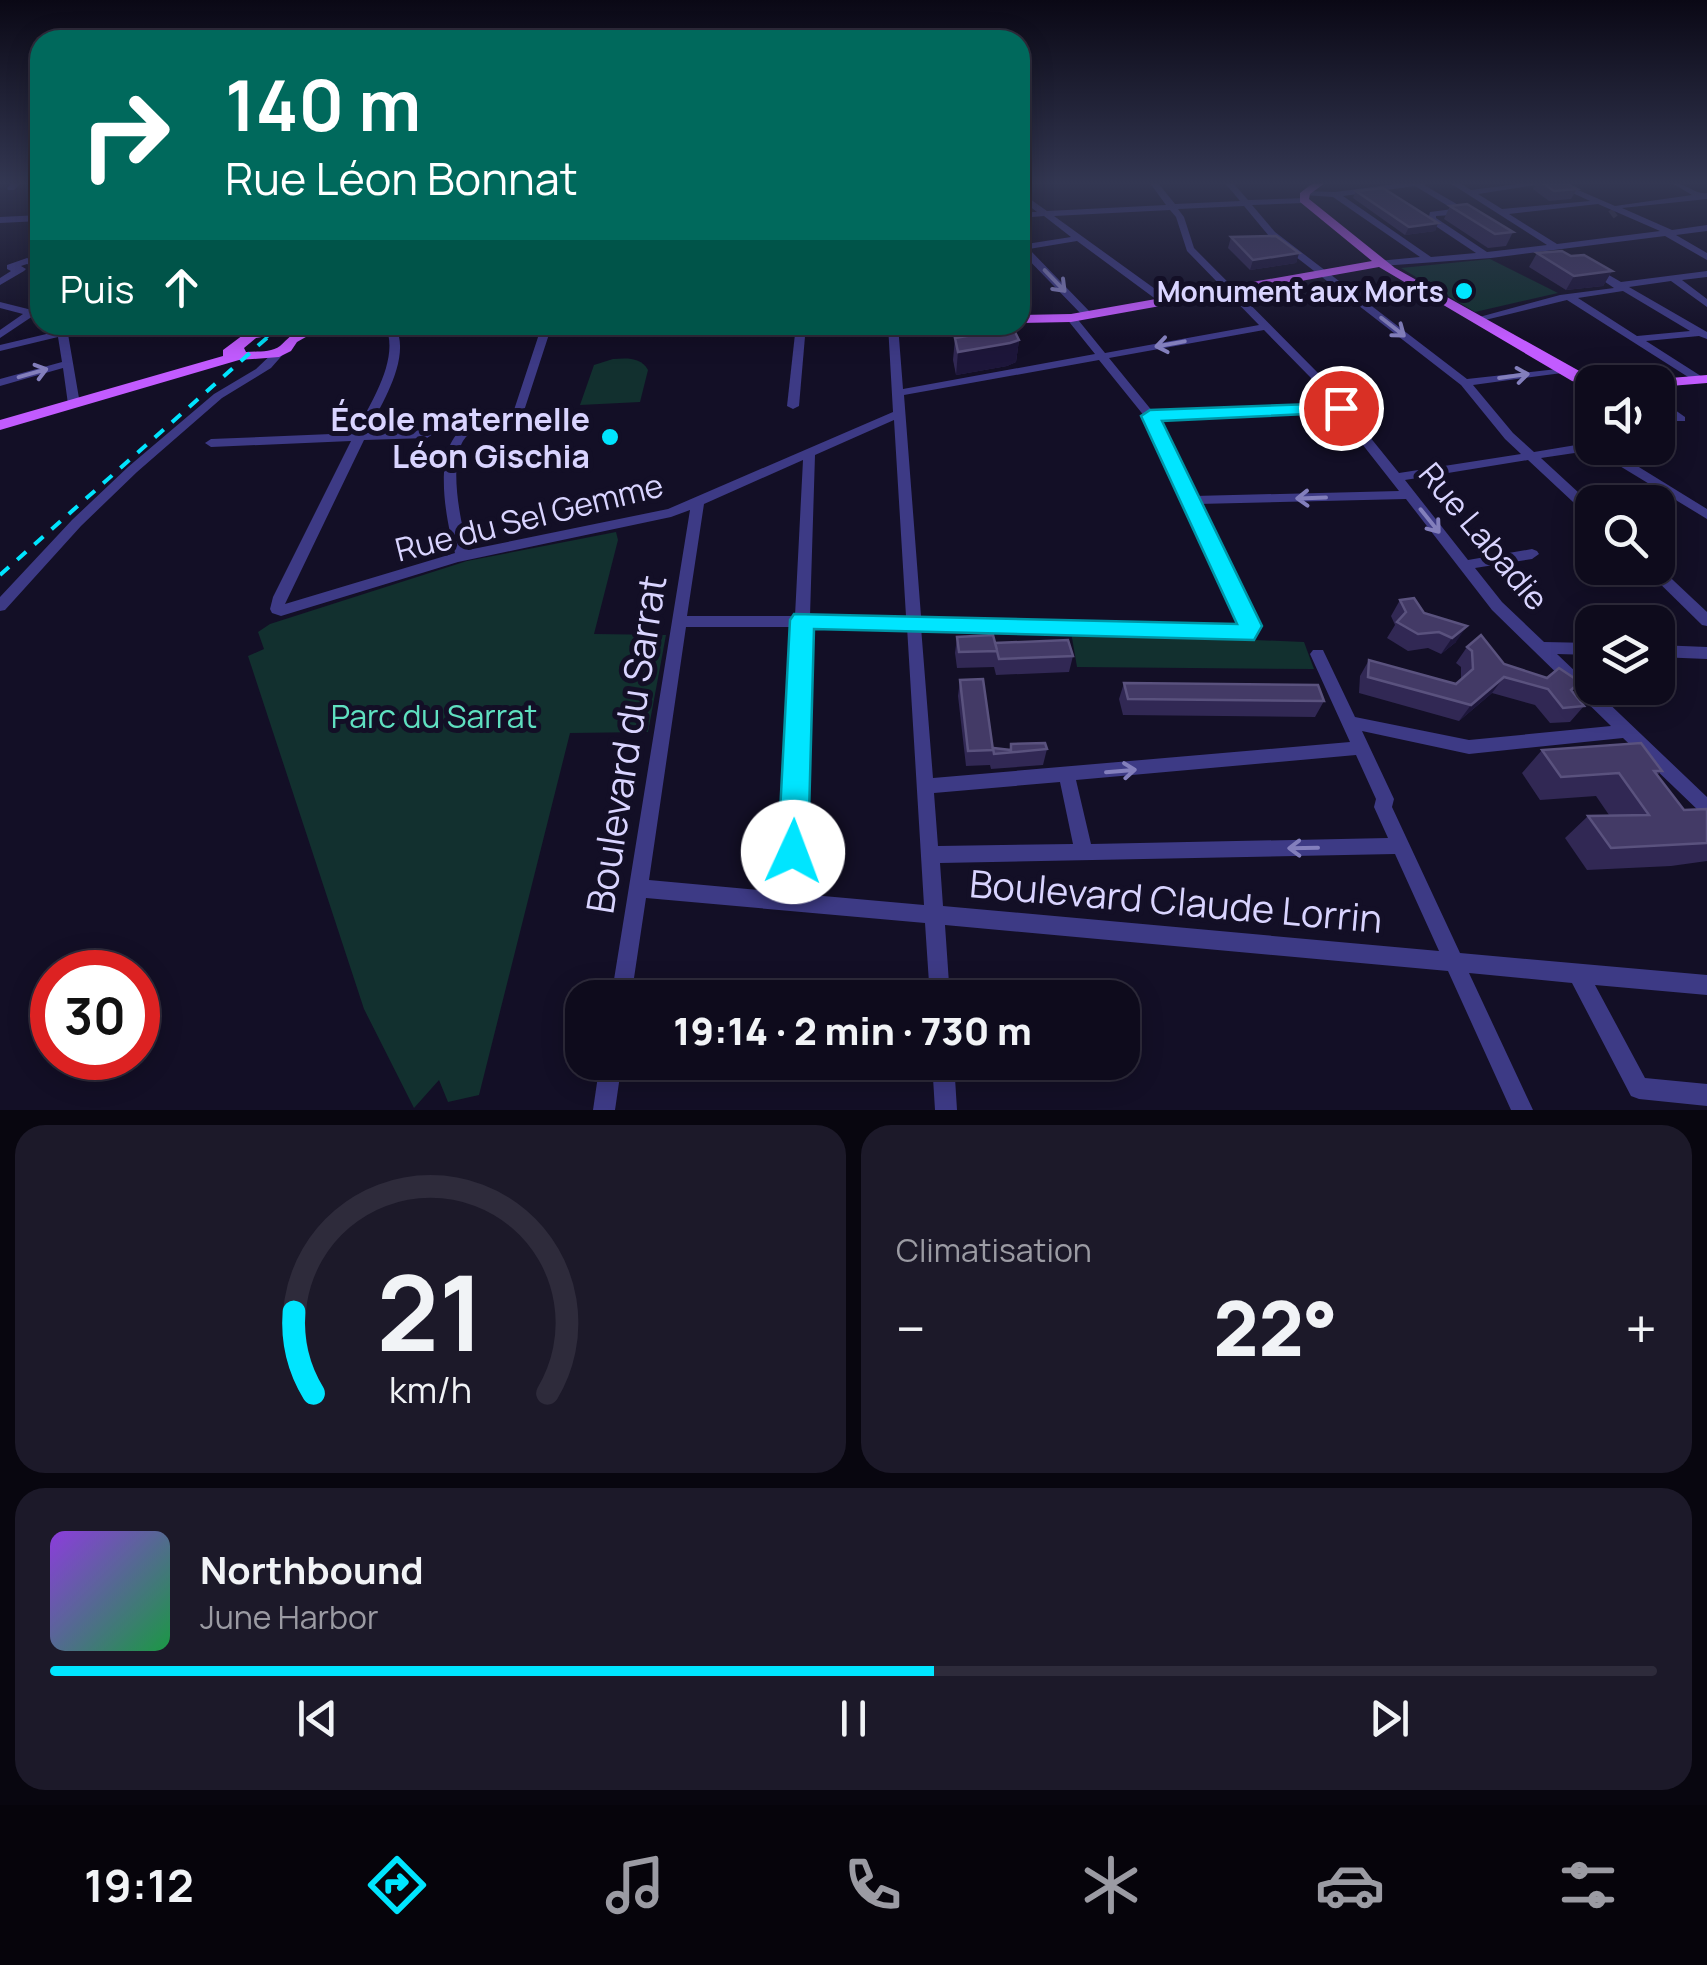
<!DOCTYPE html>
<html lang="fr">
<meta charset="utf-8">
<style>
:root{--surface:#0e0b1c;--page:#1c1929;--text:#f1f3f6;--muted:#9b9ba3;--line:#2e2b3b;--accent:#00e5ff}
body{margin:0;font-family:Manrope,sans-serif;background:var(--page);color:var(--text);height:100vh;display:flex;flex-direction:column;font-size:38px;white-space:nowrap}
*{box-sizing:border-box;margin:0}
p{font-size:32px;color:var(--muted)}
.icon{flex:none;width:55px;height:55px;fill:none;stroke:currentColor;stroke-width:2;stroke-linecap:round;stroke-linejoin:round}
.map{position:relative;height:1110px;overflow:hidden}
.side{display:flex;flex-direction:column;gap:15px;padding:15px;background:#08060f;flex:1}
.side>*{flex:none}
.guide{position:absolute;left:30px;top:30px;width:1000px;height:305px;border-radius:30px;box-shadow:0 5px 25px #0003,0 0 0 2px var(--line);background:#00695c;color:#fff;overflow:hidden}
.buttons{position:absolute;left:1575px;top:365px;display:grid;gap:20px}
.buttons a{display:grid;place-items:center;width:100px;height:100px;border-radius:20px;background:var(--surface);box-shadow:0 5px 25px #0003,0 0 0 2px var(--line);font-size:50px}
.speed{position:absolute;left:30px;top:950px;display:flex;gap:20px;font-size:50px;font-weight:700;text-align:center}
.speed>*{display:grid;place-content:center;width:130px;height:130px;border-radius:50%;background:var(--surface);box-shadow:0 5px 25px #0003,0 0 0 2px var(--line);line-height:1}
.speed .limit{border:15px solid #d22;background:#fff;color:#111}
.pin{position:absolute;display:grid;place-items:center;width:85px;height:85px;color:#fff;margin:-42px;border:5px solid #fff;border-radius:50%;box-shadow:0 2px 10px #0007}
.me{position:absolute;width:110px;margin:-55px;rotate:2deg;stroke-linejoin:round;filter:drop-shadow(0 0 8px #0008)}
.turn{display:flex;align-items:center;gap:35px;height:210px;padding:0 30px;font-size:45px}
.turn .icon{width:130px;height:130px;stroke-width:2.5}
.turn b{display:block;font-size:70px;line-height:85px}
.then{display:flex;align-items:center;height:95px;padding:0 30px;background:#0003;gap:20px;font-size:38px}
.big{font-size:75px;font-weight:800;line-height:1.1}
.side .tile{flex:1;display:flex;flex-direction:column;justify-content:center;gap:15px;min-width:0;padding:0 35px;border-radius:30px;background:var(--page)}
.side .dial{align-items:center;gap:0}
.dial svg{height:260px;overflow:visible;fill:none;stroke:var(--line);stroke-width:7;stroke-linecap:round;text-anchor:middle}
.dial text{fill:var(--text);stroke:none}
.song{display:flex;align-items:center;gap:30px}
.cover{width:120px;height:120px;border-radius:15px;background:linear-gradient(135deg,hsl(270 70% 55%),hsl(140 70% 35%))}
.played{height:10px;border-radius:5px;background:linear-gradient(90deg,var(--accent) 55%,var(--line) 55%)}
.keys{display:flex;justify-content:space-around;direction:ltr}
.heat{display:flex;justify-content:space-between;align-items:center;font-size:55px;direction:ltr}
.side .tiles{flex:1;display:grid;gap:15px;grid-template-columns:1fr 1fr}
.tile:last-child{grid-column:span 2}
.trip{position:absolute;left:565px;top:980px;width:575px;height:100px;border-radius:30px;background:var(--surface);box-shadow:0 5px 25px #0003,0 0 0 2px var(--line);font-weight:800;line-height:100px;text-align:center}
.menu{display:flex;height:160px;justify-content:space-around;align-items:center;background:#06040b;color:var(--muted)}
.menu .icon{width:70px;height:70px}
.menu .on{color:var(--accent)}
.menu b{font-size:45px;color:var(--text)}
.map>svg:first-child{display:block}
.green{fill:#12302f}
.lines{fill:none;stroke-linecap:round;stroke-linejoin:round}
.minor-tunnel{stroke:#312d47;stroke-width:9;stroke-dasharray:9 5;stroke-linecap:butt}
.minor{fill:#3d3a85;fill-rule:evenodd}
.major{fill:#c25bff;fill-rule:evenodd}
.rail-far1{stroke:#00e5ff;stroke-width:2.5;stroke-dasharray:10 9;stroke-linecap:butt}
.rail{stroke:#00e5ff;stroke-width:4;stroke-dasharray:12 11;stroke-linecap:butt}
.wall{fill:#312854}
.shaded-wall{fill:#1d163a}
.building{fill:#433a66;stroke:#5a527e;stroke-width:2.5}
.oneway{stroke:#837fbc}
.route{fill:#00e5ff;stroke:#0095a6;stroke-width:2.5}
.poi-dot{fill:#00e5ff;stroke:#130f26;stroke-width:4}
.labels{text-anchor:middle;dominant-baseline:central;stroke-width:10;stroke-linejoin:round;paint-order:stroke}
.far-poi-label{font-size:28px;font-weight:bold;fill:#d9d4ff;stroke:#130f26;text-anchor:end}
.poi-label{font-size:32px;font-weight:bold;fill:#d9d4ff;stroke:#130f26;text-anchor:end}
.street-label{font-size:32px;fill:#d9d4ff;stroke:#130f26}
.park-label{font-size:32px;fill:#5fe0c0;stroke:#130f26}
.near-street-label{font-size:38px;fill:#d9d4ff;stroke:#130f26}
</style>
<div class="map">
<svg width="1707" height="1110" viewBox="0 0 1707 1110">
<rect width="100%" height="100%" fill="#130f26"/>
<g class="green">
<path d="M1490,259L1558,293L1475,312L1401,268Z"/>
<path d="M613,359C627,358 641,357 648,370L640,402L580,405L594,365Z"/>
<path d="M616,532L618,540L594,634L666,635L648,732L570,733L479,1095L448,1102L439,1080L414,1108L364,1009L248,656L264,649L258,632L270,624L467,561Z"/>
<path d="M1071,632L1304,642L1314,669L1077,667Z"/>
</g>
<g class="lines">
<path class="minor-tunnel" d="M1611,215L1615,212"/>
<g class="minor">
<path d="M12,183H21L14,190H8L7,188Z"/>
<path d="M1150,183H1158L1175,204L1240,201L1225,183H1233L1248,200L1307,198L1308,200L1304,203L1252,205L1275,232L1467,379L1566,368L1567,370L1562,373L1473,385L1513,433L1534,452L1588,443L1592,444V448H1608L1707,509V519L1600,454L1588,451L1541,458L1592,505V516L1587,515L1528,460L1405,480L1468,560L1532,549L1537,551L1539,554L1532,559L1475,568L1502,602L1544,642L1592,643V655L1557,654L1707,797V816L1701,813L1623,738L1469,754L1362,731L1394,799L1392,807L1460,953L1707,975V995L1595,985L1645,1078L1707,1084V1106L1639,1099L1631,1096L1572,983L1469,973L1533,1110H1511L1448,971L945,925L950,998H930L925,923L646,898L631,998H611L690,510L671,517L458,562L281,616L272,613L270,609L273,597L351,441L211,447L205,443L211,439L355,433C370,404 401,358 385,325H395C412,358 382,403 367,433L427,430L433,434L427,438L364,440L285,604L455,553C446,519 430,445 468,425L513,413L542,325H552L522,417C506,425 483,423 469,434C445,453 461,524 468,550L668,509L893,412L888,325H898L903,389L1095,354L1066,318L1071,315L1075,316L1105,353L1259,325L1187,251L1176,217L1170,210L1054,216L1169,299V303H1161L1077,241L1029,249L1093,315L1088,318L1084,317L1020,251V245L1071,237L1044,216L1020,218V212H1037L1020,199V192L1047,211L1166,205ZM1244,206L1269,236L1461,385L1505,439L1521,454L1399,473L1319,374L1194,248L1184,217L1178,209ZM1264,330L1311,378L1332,405L1153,412L1109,358ZM1099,360L1145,417L1242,626L1241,628L921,616L904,395ZM1337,412L1399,491L1194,496L1157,419ZM894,420L906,616H810L815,455ZM803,460L795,616H687L704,504ZM1406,499L1492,610L1611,726L1469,740L1355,717L1323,650H1313L1310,654L1350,742L933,778L921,627L1245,640L1250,638L1257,626L1198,504ZM686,627H795L782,892L649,880ZM809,627H907L924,905L801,894ZM1356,755L1376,799L1374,807L1388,838L1091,844L1076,780ZM1060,782L1073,844L938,846L934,793ZM1395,854L1439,951L943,906L940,863Z"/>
<path d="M1403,183H1426L1424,185L1467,210V214L1436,216V218L1487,252L1547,245L1450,183H1460L1471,190L1525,183H1549L1478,194L1502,209L1590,201L1551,183H1562L1615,206L1692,195L1672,183C1687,183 1695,195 1707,193V199L1622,208L1672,230L1707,225V231L1676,235L1707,253V260L1665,236L1491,258L1381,266L1378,265V261L1420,257L1333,197L1305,195L1301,193L1305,191L1335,192ZM1415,186L1453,209L1430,212L1428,221L1476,253L1431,257L1343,196ZM1598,204L1660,231L1557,244L1509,214Z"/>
<path d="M40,215V221L0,223V217Z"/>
<path d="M27,258L40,263V269L27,264L21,266L26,269L24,271L0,285V278L11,271L7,269V265Z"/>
<path d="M1589,267H1595L1621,282L1707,271V277L1682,280L1707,299V307L1671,281L1629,287L1707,332V339L1699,336L1646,341L1704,378V382H1696L1567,300L1477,322L1472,319L1560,295L1614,288L1589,271ZM1623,291L1690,331L1637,336L1578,298Z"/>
<path d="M0,302L40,312V318L33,316L0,338V330L23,314L0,308Z"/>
<path d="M68,325H80L68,334L80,404L78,406H70L68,404L63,368L0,386V379L62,362L58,337L0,351V345L59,331Z"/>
<path d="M796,325H806L799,406L793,409L787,406Z"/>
<path d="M281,348L286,351L271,368L222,398L137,472L81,526L5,610L0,611V597L72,520L128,467L214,394L256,369L277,349Z"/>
<path d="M1658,398L1685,417V421H1677L1658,406Z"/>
<path d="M1658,566L1707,612V626L1702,625L1644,568Z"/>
<path d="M1658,645L1707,647V659L1658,657Z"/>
<path d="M600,1062H622L615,1110H593Z"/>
<path d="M932,1062H954L957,1110H935Z"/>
</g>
<g class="major">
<path d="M1313,183H1325L1310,194L1309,199L1395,268L1599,382H1592V387L1572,381L1379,267L1071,322L1020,323V315L1071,314L1372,261L1300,202V193Z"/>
<path d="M283,325H327L297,342L291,351L279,357L239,360L0,430V420L223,356V350L247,332ZM300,330C291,334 288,339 280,346C271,353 256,351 246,352L244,348L256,338Z"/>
<path d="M1707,375V383L1658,387V382H1651L1658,379Z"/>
</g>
<path class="rail-far1" d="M266,338L281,325"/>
<path class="rail" d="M0,575L269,336"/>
</g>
<g class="wall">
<path d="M1536,183H1565L1577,189L1571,199L1549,201L1533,189Z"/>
<path d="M1356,191L1438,223L1435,231L1405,235L1353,198Z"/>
<path d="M1450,206L1513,232L1506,246L1488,248L1444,219Z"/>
<path d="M1231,237L1299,253L1296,263L1250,270L1228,248Z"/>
<path d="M1537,253L1571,256L1612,271L1603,286L1566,290L1529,267Z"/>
<path d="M955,338L1019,340L1016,362L1007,366L956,375L953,360Z"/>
<path d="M1400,600L1424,613L1456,642L1441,654L1428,648L1408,651L1387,638L1395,625L1391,616Z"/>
<path d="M957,637L995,644L1073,656L1069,672L996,675L994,667L957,668L955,653Z"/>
<path d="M1467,647L1504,664L1572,692L1584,706L1570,722L1550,723L1535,705L1492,693L1459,721L1359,693L1360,676L1369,660L1456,684L1461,680V667L1456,663Z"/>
<path d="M960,680L993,748L1010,749L1011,744L1047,749L1043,765L991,769L990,765L966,766L958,696Z"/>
<path d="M1124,683L1324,701L1315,717L1123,715L1119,699Z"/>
<path d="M1542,750L1662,771L1657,775L1684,810L1707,809V861L1671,866L1587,870L1565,838L1588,816L1609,815L1596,796L1540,800L1522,773Z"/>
</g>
<g class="shaded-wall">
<path d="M1438,223L1435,231L1405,235L1409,227Z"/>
<path d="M1299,253L1296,263L1250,270L1253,260Z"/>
<path d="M1612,271L1603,286L1566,290L1574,276Z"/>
<path d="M1019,340L1016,362L1007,366L956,375L958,352Z"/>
<path d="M1467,626L1456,642L1441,654L1452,638Z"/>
<path d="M1504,677L1492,693L1459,721L1471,705Z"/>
</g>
<g class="building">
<path d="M1543,183H1565L1577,189L1554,191Z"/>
<path d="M1383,188L1438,223L1409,227L1356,191Z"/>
<path d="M1467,204L1513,232L1495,234L1450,206Z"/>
<path d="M1276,236L1299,253L1253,260L1231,237Z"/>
<path d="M1562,251L1571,256L1584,255L1612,271L1574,276L1537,253Z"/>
<path d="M1013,328L1019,340L1010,343L958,352L955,338Z"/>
<path d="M1414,598L1424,613L1467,626L1452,638L1439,632L1418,634L1397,622L1406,612L1400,600Z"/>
<path d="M993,635L997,650L995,643L1068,640L1073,656L999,659L997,651L959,652L957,637Z"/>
<path d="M1481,635L1504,664L1547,678L1559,668L1580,682L1571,690L1584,706L1563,708L1548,689L1504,677L1471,705L1368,677L1369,660L1456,684L1473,669L1472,651L1467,647Z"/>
<path d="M983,679L993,750L968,751L960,680Z"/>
<path d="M1124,683L1318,685L1324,701L1128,699Z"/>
<path d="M1045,743L1047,749L994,754L993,748L1011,750V744Z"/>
<path d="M1641,743L1662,771H1654L1684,810L1707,809V843L1611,848L1588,816L1649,815L1619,773L1561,777L1542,750Z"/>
</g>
<defs><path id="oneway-shaft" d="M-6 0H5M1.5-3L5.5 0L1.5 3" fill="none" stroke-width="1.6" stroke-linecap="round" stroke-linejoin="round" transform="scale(2.5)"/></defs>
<g class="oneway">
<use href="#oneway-shaft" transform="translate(1055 281) rotate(46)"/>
<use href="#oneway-shaft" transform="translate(1393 327) rotate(38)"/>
<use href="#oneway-shaft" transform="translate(1170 344) rotate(170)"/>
<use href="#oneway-shaft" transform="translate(33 373) rotate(-16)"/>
<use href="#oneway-shaft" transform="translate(1514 376) rotate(-8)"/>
<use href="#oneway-shaft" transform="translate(1311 498) rotate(178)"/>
<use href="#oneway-shaft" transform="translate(1430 521) rotate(51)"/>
<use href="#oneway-shaft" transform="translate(1121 771) rotate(-5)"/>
<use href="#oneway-shaft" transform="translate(1303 848) rotate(179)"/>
</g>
<linearGradient id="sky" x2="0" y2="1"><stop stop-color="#0a0815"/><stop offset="0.54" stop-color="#333752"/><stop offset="1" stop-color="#333752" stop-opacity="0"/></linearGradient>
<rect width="1707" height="339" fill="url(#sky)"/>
<path class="route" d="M1341,403L1348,404V412L1162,421L1262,626L1254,640L814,629L808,852L804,862L793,866L782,862L778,852L790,620L794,614L1237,624L1141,416L1150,410Z"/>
<g class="poi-dot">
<circle cx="1464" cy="291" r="10"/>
<circle cx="610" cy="437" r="10"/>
</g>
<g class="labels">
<g class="far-poi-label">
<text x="1444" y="291">Monument aux Morts</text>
</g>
<g class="poi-label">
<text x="590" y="419">École maternelle<tspan x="590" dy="37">Léon Gischia</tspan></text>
</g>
<g class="street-label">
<text transform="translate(529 517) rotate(-14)">Rue du Sel Gemme</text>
<text transform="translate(1484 536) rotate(50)">Rue Labadie</text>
</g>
<g class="park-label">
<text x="434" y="716">Parc du Sarrat</text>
</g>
<g class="near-street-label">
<text transform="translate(625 744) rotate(-81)">Boulevard du Sarrat</text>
<text transform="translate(1176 900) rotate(5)">Boulevard Claude Lorrin</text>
</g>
</g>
</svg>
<div class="buttons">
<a><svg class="icon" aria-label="sound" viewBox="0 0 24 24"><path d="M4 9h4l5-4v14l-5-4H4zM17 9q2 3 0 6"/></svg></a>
<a><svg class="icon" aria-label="search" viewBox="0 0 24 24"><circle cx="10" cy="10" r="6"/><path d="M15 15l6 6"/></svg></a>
<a><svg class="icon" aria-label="layers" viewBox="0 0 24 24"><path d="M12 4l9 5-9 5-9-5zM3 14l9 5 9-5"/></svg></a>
</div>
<div class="speed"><div class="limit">30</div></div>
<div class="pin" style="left:1341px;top:408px;background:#d93025"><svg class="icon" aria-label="arrive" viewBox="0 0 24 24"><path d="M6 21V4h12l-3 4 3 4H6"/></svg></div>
<svg class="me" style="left:793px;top:852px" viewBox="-20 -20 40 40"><circle r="19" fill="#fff"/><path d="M0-13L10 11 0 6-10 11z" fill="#00e5ff"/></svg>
<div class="trip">19:14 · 2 min · 730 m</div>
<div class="guide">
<div class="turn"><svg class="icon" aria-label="right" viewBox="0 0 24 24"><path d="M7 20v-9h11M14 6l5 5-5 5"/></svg><div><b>140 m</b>Rue Léon Bonnat</div></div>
<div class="then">Puis<svg class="icon" aria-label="ahead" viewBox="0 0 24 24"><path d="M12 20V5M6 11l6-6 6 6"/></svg></div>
</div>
</div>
<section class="side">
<div class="tiles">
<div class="tile dial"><svg viewBox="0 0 100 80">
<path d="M14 69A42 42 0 1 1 86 69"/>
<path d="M14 69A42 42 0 0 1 8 44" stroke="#00e5ff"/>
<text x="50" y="56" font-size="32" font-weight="700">21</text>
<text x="50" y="72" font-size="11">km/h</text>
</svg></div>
<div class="tile"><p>Climatisation</p>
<div class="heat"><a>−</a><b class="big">22°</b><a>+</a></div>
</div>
<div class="tile">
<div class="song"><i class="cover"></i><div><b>Northbound</b><p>June Harbor</p></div></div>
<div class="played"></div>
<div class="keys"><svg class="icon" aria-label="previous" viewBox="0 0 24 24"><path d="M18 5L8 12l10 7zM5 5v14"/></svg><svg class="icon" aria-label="pause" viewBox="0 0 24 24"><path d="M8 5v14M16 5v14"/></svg><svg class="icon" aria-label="next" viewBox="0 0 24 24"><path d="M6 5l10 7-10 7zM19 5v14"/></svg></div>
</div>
</div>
</section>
<nav class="menu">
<b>19:12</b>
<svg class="icon on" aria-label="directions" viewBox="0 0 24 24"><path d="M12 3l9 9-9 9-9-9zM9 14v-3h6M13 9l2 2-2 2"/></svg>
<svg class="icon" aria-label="music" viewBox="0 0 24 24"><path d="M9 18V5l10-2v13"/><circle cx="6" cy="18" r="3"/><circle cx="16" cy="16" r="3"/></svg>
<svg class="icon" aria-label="phone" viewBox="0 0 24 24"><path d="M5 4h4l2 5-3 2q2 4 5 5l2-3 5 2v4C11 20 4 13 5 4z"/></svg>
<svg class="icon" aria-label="climate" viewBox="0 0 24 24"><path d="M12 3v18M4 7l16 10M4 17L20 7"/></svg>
<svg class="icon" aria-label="car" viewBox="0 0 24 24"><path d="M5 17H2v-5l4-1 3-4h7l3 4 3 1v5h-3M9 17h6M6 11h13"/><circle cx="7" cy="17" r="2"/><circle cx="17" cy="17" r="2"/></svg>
<svg class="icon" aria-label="filters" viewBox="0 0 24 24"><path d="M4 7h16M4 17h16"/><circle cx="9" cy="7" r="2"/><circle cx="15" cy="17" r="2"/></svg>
</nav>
